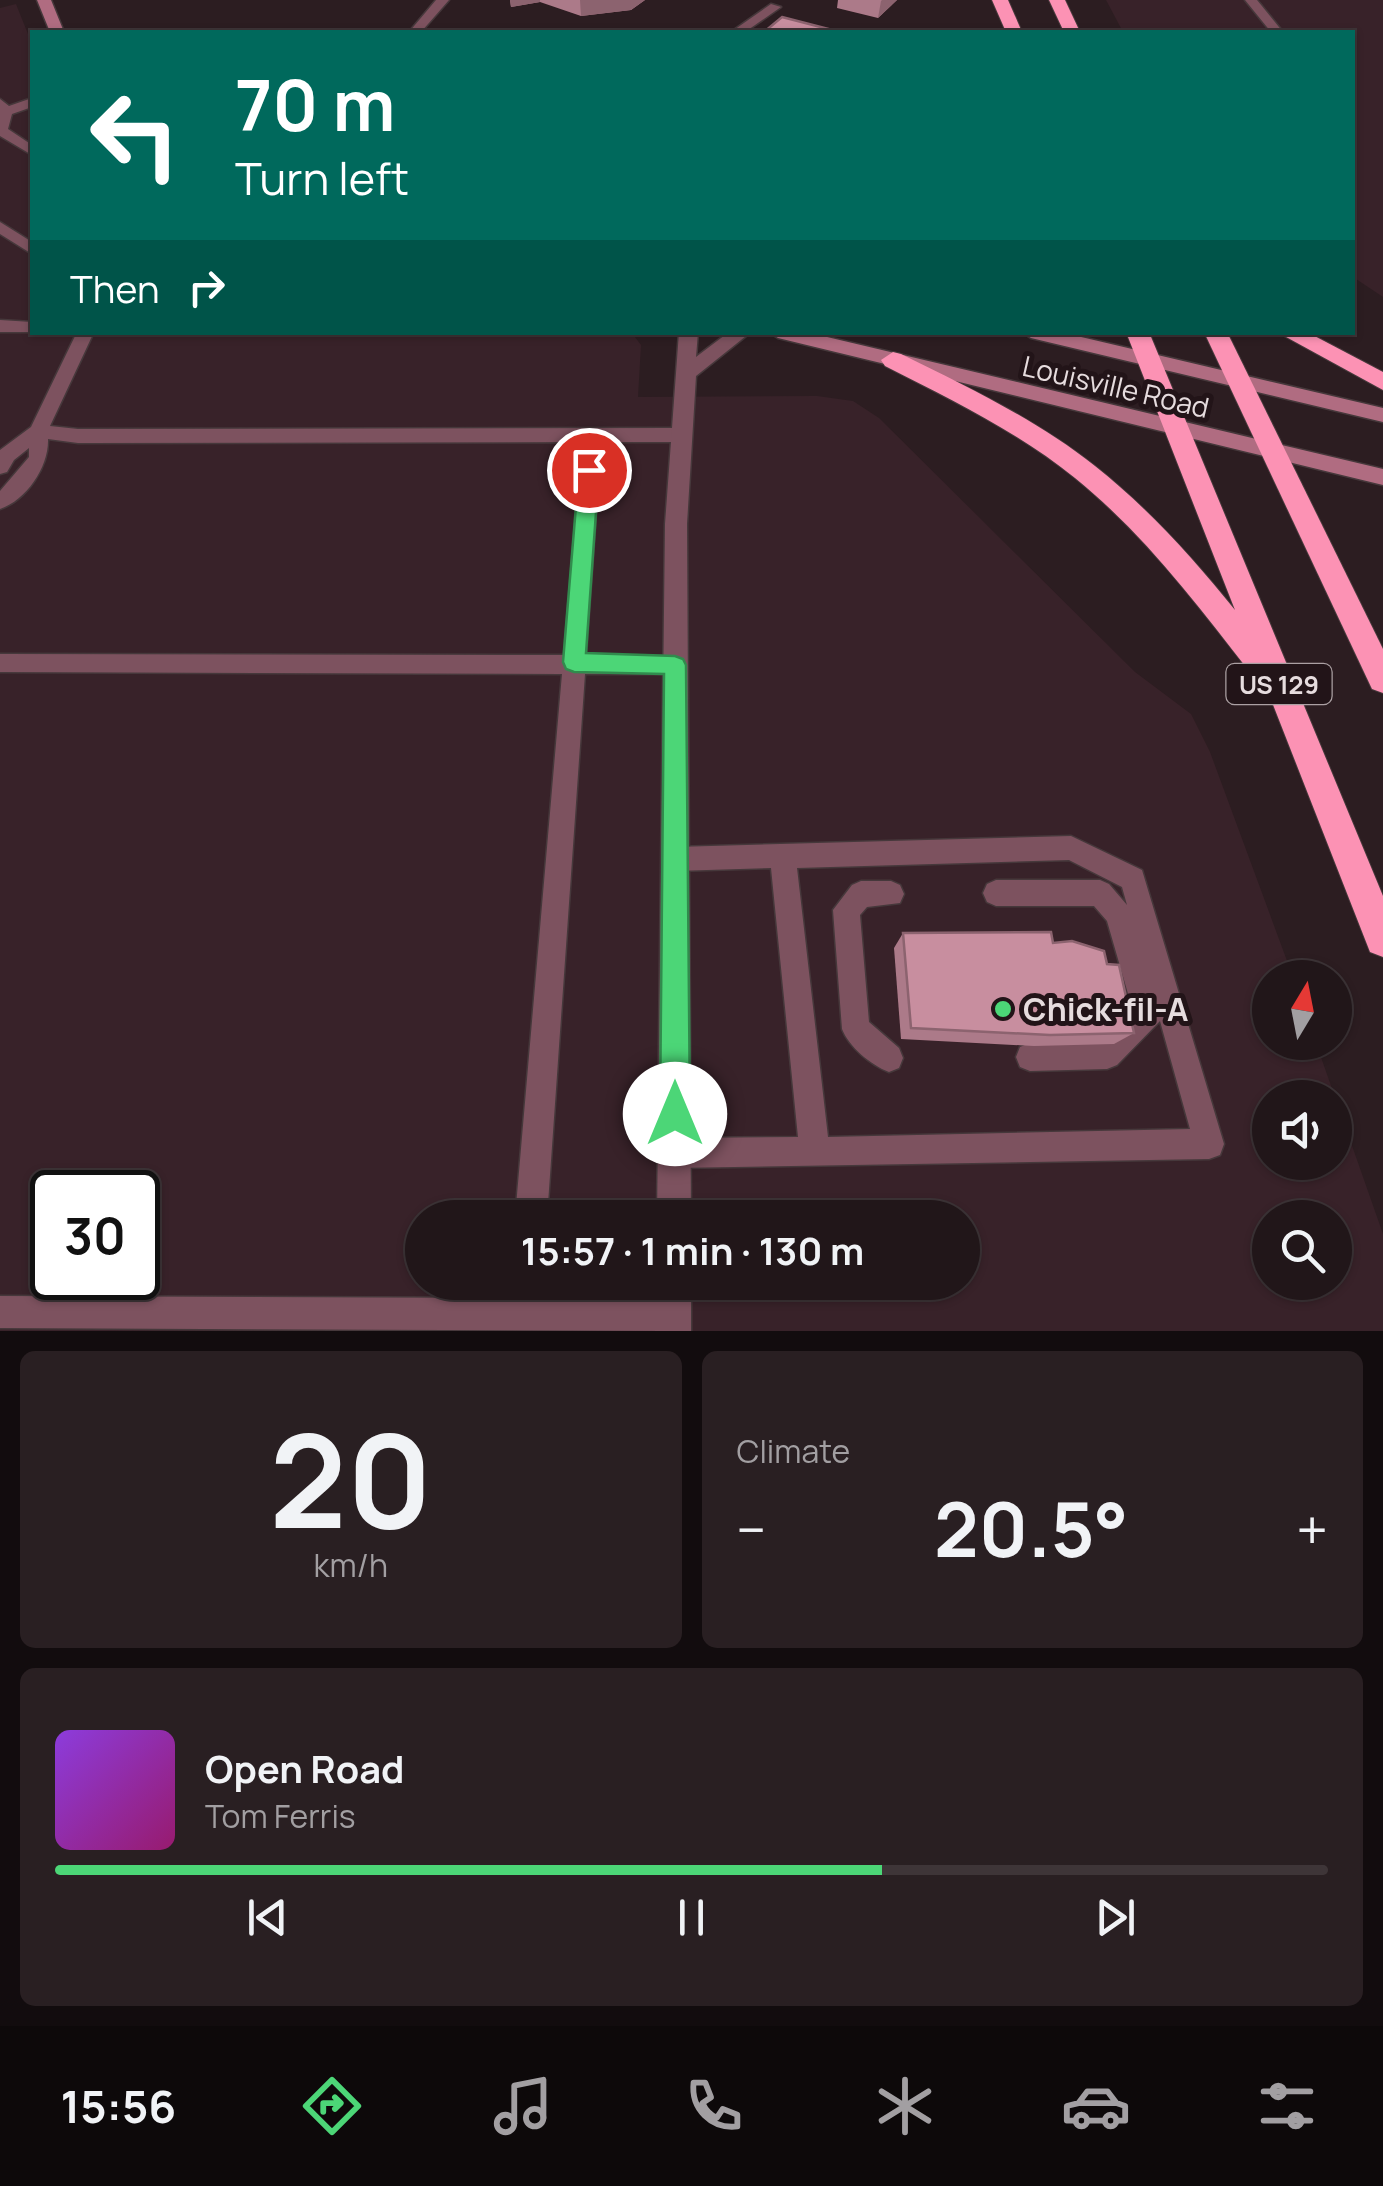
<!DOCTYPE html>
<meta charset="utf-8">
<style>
:root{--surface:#211619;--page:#291f22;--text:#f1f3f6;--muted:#a29fa2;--line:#3e3538;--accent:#4cd677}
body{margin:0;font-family:Manrope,sans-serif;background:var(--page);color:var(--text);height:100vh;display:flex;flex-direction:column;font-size:38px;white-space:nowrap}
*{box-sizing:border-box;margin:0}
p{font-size:32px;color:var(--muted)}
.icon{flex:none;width:55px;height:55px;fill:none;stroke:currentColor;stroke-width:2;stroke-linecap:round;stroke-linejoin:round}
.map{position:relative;height:1331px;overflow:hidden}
.sheet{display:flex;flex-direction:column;gap:20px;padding:20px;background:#120c0e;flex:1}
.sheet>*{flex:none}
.banner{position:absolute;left:30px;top:30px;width:1325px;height:305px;border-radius:0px;box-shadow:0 2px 8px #0004,0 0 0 2px var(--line);background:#00695c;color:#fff;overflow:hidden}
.needle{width:65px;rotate:10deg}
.fabs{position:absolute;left:1252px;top:960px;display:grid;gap:20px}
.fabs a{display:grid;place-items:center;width:100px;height:100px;border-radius:50%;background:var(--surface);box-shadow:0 2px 8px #0004,0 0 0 2px var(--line);font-size:50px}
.speed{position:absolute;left:30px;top:1170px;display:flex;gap:20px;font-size:50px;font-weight:700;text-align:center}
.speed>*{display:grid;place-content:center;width:130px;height:130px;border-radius:50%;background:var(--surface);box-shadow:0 2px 8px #0004,0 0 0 2px var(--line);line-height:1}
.speed .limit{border:5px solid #111;border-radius:15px;background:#fff;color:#111}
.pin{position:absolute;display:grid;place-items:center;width:85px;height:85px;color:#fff;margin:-42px;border:5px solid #fff;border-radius:50%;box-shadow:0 2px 10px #0007}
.me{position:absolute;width:110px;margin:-55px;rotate:0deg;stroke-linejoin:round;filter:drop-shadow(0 0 8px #0008)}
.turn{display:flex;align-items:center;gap:35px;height:210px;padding:0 40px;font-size:45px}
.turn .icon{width:130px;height:130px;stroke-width:2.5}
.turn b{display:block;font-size:70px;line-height:85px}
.then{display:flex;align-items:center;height:95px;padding:0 40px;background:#0003;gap:20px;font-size:38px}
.big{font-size:75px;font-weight:700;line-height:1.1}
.sheet .card{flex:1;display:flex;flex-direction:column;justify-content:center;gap:15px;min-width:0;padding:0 35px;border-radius:15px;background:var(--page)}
.sheet .dial{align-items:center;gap:0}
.dial b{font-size:130px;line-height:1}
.song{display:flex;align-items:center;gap:30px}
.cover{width:120px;height:120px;border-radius:15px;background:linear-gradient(135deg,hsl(270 70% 55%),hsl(320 70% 35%))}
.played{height:10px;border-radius:5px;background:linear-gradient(90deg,var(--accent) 65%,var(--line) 65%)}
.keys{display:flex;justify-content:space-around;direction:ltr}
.heat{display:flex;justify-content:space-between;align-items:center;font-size:55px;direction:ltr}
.sheet .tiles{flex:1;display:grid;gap:20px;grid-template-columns:1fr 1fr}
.card:last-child{grid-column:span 2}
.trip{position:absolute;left:405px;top:1200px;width:575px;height:100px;border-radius:50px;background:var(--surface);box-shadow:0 2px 8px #0004,0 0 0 2px var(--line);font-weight:700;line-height:100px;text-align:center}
.menu{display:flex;height:160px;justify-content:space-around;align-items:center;background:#0d090a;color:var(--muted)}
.menu .icon{width:70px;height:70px}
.menu .selected{color:var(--accent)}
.menu b{font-size:45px;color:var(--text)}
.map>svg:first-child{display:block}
.built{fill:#382229;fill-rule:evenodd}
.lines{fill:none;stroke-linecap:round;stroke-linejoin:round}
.lane-casing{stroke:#46383b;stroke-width:3}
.street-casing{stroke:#46383b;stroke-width:3}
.secondary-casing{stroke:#46383b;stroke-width:3}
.highway-casing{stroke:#46383b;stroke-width:2}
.lane{fill:#7d525f;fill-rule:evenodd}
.street{fill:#7d525f;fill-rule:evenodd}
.secondary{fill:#b06c81;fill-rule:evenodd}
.highway{fill:#fc92b4;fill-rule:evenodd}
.wall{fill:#ac7a89}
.shaded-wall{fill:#8c636f}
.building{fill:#c88e9f;stroke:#8c636f;stroke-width:2.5}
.route{fill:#4cd677;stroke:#318b4d;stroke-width:2.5}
.poi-dot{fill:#4cd677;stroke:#221418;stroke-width:4}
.labels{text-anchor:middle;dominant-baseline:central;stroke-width:10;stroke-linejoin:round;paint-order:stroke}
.shield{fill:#221418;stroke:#aba0a3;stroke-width:2.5}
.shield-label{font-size:25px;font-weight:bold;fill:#e6dcde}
.street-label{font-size:28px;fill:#e6dcde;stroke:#221418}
.near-poi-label{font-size:32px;font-weight:bold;fill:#e6dcde;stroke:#221418;text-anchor:start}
</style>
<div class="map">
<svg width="1383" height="1331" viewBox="0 0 1383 1331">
<rect width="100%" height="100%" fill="#2c1d21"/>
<g class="built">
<path d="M1106,0H1383V297L1353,277L1352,32H1123Z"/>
<path d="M16,4L32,44V332L632,333L641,345L638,397L817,396L853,401L879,418L1135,672L1191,714L1210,752L1293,977L1270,978V1042L1316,1043L1383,1234V1331H0V8ZM1270,1098H1335V1162H1270ZM52,1192H138V1278H52ZM422,1218H962V1282H422ZM1270,1218H1335V1282H1270Z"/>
</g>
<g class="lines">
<g class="lane-casing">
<g id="lane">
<path d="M436,0H449L421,32H409Z"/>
<path d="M1245,0H1257L1283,32H1271Z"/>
<path d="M771,4L781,7L745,32H731Z"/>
<path d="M32,98V107L12,114L8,129L32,145V155L0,136V99L9,106Z"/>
<path d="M0,222L32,242V254L0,234Z"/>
<path d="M0,320L32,322V332H0Z"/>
<path d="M77,332H94L50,426L78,429L679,428L688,435L679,442H601L586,655L675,656L683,658L686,665L683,672L675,674H585L547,1218H515L562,674L0,672V654L564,655L582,442L78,443L48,439C49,466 27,500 0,509V491L29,457V448L14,460L7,472L0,474V450L31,427Z"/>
<path d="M1071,836L1142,870L1224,1144L1220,1155L1209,1159L675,1168L664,1164L660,1153L664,1142L675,1138L798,1137L771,868L675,871L666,868L662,859L666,850L675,847ZM1069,860L1122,887L1127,905L1109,884L1100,880H996L987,884L983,893L987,902L996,906H1094L1107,921L1133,1011L1101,1041L1030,1043L1020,1047L1016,1057L1020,1067L1030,1071L1107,1069L1117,1065L1160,1021L1190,1129L828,1137L797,868Z"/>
<path d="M861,881H891L900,885L904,894L900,903L867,907L860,915L869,1022L899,1048L903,1058L899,1068L889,1072C871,1065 849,1047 842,1029L833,910L852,885Z"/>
<path d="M510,1282H542L541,1298L673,1299L685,1303L689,1315L685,1327L674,1331L0,1328V1296L509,1298Z"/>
</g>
</g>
<g class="street-casing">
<g id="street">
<path d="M679,332H698L696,357L729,332H751L696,376L687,524L691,1218H657L665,524Z"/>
<rect x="655" y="1282" width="36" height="49"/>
</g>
</g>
<g class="secondary-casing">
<g id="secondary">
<path d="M37,0H51L64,32H50Z"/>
<path d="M769,332H806L1383,469V485L778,338Z"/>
<path d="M1022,332H1060L1383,408V422L1031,338Z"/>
</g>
</g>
<g class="highway-casing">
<g id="highway">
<path d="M992,0H1008L1022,32H1006Z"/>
<path d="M1049,0H1065L1080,32H1064Z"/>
<path d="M1126,332H1149L1383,896V957L1370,952L1261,674L1249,671C1196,603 1143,533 1075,478C1018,432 950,399 885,366L881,360L893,352L901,354C968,387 1037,420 1095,466C1148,508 1193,558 1235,610Z"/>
<path d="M1204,332H1227L1383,649V693L1372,689Z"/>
<path d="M1277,332H1307L1383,372V390Z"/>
</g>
</g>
<use href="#lane" class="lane"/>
<use href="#street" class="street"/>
<use href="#secondary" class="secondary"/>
<use href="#highway" class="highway"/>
</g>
<g class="wall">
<path d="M510,0H645L631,10L581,16L540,2L511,7Z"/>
<path d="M838,0H897L878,18L837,8Z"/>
<path d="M903,933L1053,943L1107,964L1134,1033L1114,1044L1034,1046L901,1039L894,948Z"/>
</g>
<g class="shaded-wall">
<path d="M510,0H540V2L511,7Z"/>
<path d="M580,0H645L631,10L581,16Z"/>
<path d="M882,0H897L878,18L881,1Z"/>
</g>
<g class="building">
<path d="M782,17L840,32H764Z"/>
<path d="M1051,932L1053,943L1072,941L1104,951L1107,964L1119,965L1134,1033L1050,1035L911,1028L903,933Z"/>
</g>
<path class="route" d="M589,463L599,470L586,653L675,656L683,659L686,665L690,1114L685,1124L675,1129L664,1124L660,1114L664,674L574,672L566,669L563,662L579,470Z"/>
<circle class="poi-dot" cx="1003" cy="1009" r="10"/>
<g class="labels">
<rect class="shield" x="1226.5" y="664" width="105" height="40" rx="8"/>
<g class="shield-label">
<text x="1279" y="684">US 129</text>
</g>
<g class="street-label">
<text transform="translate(1116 386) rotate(13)">Louisville Road</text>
</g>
<g class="near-poi-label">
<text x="1023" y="1009">Chick-fil-A</text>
</g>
</g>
</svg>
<div class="fabs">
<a><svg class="needle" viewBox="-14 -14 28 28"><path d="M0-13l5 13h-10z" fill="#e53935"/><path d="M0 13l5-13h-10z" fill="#a29fa2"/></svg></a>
<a><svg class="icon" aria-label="sound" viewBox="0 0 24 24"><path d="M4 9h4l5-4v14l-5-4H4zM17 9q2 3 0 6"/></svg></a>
<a><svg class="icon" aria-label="search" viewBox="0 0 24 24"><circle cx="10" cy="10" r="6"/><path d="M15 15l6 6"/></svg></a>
</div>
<div class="speed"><div class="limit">30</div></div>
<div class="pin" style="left:589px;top:470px;background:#d93025"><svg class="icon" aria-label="arrive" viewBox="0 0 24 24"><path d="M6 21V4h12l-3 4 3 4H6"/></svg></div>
<svg class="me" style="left:675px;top:1114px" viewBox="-20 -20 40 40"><circle r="19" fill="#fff"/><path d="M0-13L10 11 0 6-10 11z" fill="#4cd677"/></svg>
<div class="trip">15:57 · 1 min · 130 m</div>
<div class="banner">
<div class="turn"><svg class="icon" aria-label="left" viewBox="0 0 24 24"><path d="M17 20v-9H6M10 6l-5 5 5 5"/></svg><div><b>70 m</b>Turn left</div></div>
<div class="then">Then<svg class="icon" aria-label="right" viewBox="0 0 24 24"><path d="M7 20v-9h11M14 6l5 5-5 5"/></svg></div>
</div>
</div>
<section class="sheet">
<div class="tiles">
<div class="card dial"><b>20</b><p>km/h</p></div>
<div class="card"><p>Climate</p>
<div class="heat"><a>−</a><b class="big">20.5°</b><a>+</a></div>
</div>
<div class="card">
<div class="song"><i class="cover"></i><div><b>Open Road</b><p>Tom Ferris</p></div></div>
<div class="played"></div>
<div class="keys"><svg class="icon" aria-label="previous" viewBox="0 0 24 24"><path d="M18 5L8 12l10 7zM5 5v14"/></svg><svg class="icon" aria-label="pause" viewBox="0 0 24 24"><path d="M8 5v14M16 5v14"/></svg><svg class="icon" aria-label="next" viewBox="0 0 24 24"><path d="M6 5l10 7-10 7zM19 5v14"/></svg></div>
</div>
</div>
</section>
<nav class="menu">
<b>15:56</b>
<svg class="icon selected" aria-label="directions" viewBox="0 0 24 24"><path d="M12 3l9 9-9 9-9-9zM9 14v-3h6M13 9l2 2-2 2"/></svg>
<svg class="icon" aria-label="music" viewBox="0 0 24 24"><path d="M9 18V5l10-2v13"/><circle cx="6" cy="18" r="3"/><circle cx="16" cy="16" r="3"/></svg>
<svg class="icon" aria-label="phone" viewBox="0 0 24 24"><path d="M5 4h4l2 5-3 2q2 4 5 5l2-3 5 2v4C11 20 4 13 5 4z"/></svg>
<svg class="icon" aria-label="climate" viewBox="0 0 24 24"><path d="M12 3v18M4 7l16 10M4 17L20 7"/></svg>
<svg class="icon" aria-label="car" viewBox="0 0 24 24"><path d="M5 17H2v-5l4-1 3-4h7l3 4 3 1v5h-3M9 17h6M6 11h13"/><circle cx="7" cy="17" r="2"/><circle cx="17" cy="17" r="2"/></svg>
<svg class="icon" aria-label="filters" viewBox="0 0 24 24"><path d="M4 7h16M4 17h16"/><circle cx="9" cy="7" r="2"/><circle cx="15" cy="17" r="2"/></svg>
</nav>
